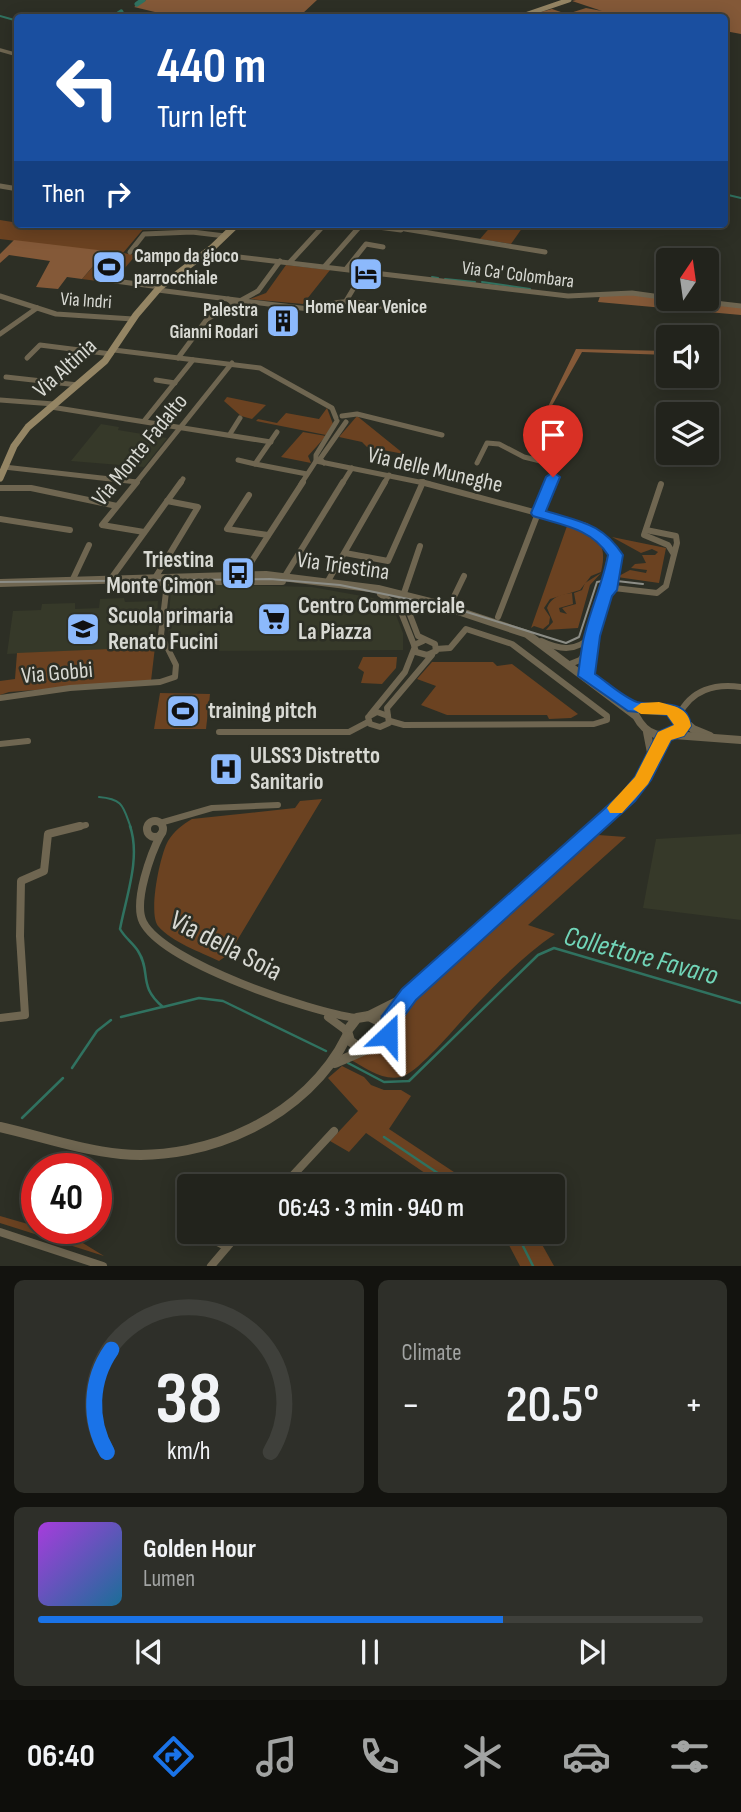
<!DOCTYPE html>
<meta charset="utf-8">
<style>
:root{--surface:#22231c;--page:#2e2f29;--text:#f1f3f6;--muted:#a2a4a3;--line:#3f403b;--accent:#1a73e8}
body{margin:0;font-family:"Sofia Sans Condensed",sans-serif;background:var(--page);color:var(--text);height:100vh;display:flex;flex-direction:column;font-size:26px;white-space:nowrap}
*{box-sizing:border-box;margin:0}
p{font-size:23px;color:var(--muted)}
.icon{flex:none;width:38px;height:38px;fill:none;stroke:currentColor;stroke-width:2;stroke-linecap:round;stroke-linejoin:round}
.map{position:relative;height:1266px;overflow:hidden}
.side{display:flex;flex-direction:column;gap:14px;padding:14px;background:#13130f;flex:1}
.side>*{flex:none}
.guide{position:absolute;left:14px;top:14px;width:714px;height:214px;border-radius:7px;box-shadow:0 4px 18px #0003,0 0 0 2px var(--line);background:#1a4fa0;color:#fff;overflow:hidden}
.needle{width:46px;rotate:13deg}
.fabs{position:absolute;left:656px;top:248px;display:grid;gap:14px}
.fabs a{display:grid;place-items:center;width:63px;height:63px;border-radius:7px;background:var(--surface);box-shadow:0 4px 18px #0003,0 0 0 2px var(--line);font-size:35px}
.speed{position:absolute;left:21px;top:1153px;display:flex;gap:14px;font-size:35px;font-weight:700;text-align:center}
.speed>*{display:grid;place-content:center;width:91px;height:91px;border-radius:50%;background:var(--surface);box-shadow:0 4px 18px #0003,0 0 0 2px var(--line);line-height:1}
.speed .limit{border:10px solid #d22;background:#fff;color:#111}
.pin{position:absolute;display:grid;place-items:center;width:60px;height:60px;color:#fff;margin:-72px -30px;border-radius:50% 50% 50% 0;rotate:-45deg;box-shadow:0 0 7px #0007}
.pin .icon{rotate:45deg}
.me{position:absolute;width:77px;margin:-38px;rotate:23deg;stroke-linejoin:round;filter:drop-shadow(0 0 5px #0008)}
.turn{display:flex;align-items:center;gap:24px;height:147px;padding:0 28px;font-size:32px}
.turn .icon{width:91px;height:91px;stroke-width:2.5}
.turn b{display:block;font-size:49px;line-height:60px}
.then{display:flex;align-items:center;height:66px;padding:0 28px;background:#0003;gap:14px;font-size:26px}
.big{font-size:52px;font-weight:600;line-height:1.1}
.side .widget{flex:1;display:flex;flex-direction:column;justify-content:center;gap:10px;min-width:0;padding:0 24px;border-radius:10px;background:var(--page)}
.side .dial{align-items:center;gap:0}
.dial svg{height:182px;overflow:visible;fill:none;stroke:var(--line);stroke-width:7;stroke-linecap:round;text-anchor:middle}
.dial text{fill:var(--text);stroke:none}
.song{display:flex;align-items:center;gap:21px}
.cover{width:84px;height:84px;border-radius:10px;background:linear-gradient(135deg,hsl(280 70% 55%),hsl(200 70% 35%))}
.played{height:7px;border-radius:4px;background:linear-gradient(90deg,var(--accent) 70%,var(--line) 70%)}
.keys{display:flex;justify-content:space-around;direction:ltr}
.heat{display:flex;justify-content:space-between;align-items:center;font-size:38px;direction:ltr}
.side .tiles{flex:1;display:grid;gap:14px;grid-template-columns:1fr 1fr}
.widget:last-child{grid-column:span 2}
.trip{position:absolute;left:177px;top:1174px;width:388px;height:70px;border-radius:7px;background:var(--surface);box-shadow:0 4px 18px #0003,0 0 0 2px var(--line);font-weight:600;line-height:70px;text-align:center}
.tabs{display:flex;height:112px;justify-content:space-around;align-items:center;background:#0e0e0b;color:var(--muted)}
.tabs .icon{width:49px;height:49px}
.tabs .selected{color:var(--accent)}
.tabs b{font-size:32px;color:var(--text)}
.map>svg:first-child{display:block}
.built{fill:#363929}
.green{fill:#6b4221}
.forest{fill:#845938}
.lines{fill:none;stroke-linecap:round;stroke-linejoin:round}
.stream-far1{stroke:#307260;stroke-width:2}
.stream{stroke:#307260;stroke-width:2.5}
.canal{stroke:#307260;stroke-width:5}
.minor-far3{stroke:#6f6651;stroke-width:3.5}
.minor-far2{stroke:#6f6651;stroke-width:5}
.minor-far1{stroke:#6f6651;stroke-width:6}
.minor{stroke:#6f6651;stroke-width:8}
.tertiary-far2{stroke:#6f6651;stroke-width:5}
.tertiary-far1{stroke:#6f6651;stroke-width:8}
.tertiary{stroke:#6f6651;stroke-width:10}
.secondary-far1{stroke:#948564;stroke-width:5}
.secondary{stroke:#948564;stroke-width:7}
.tram{stroke:#8c8d86;stroke-width:2}
.route{fill:#1a73e8;stroke:#114b97;stroke-width:2}
.slow{fill:#f59e0b}
.labels{text-anchor:middle;dominant-baseline:central;stroke-width:5;stroke-linejoin:round;paint-order:stroke}
.far-poi-label{font-size:19px;font-weight:bold;fill:#d8d9d3;stroke:#2d2f25;text-anchor:start}
.far-street-label{font-size:19px;fill:#d8d9d3;stroke:#2d2f25}
.street-label{font-size:23px;fill:#d8d9d3;stroke:#2d2f25}
.poi-label{font-size:23px;font-weight:bold;fill:#d8d9d3;stroke:#2d2f25;text-anchor:start}
.near-street-label{font-size:28px;fill:#d8d9d3;stroke:#2d2f25}
.near-water-label{font-size:28px;font-style:italic;fill:#71d5b8;stroke:#2d2f25}
</style>
<div class="map">
<svg width="741" height="1266" viewBox="0 0 741 1266">
<rect width="100%" height="100%" fill="#2d2f25"/>
<g class="built">
<path d="M101,424L119,427L118,430L167,438L144,467L71,461Z"/>
<path d="M228,583L230,585L312,587L384,600L394,610L403,633V650L181,651L170,640L168,633L171,587Z"/>
<path d="M124,598L125,602L158,601L155,647L7,654L13,611L41,610L42,604L75,603V609L99,608L100,599Z"/>
<path d="M741,834V920L643,908L656,839Z"/>
</g>
<g class="green">
<path d="M0,220L62,230L69,224L145,227L123,253L136,255L112,283L82,279L106,252L0,239Z"/>
<path d="M493,224H525L511,244L480,239Z"/>
<path d="M286,265L330,270L303,304L250,299L266,293Z"/>
<path d="M227,397L266,405L252,419L241,416L224,401Z"/>
<path d="M327,408L333,424L326,435L256,421L258,419L277,423L286,413L319,419Z"/>
<path d="M357,416L404,454L367,447L362,442L339,437Z"/>
<path d="M303,432L326,436L308,456L311,463L281,457Z"/>
<path d="M567,526C595,532 609,542 601,572L591,576L580,590L550,599L544,608L550,617L549,624L543,629L534,626L531,628Z"/>
<path d="M612,537L666,548L659,583L617,577L630,570L646,573L647,570L631,568L635,564L646,563L642,555H655L658,552L652,549L641,553Z"/>
<path d="M601,573L590,585L578,628L546,630L553,622L547,608C551,597 561,594 572,593L573,604L559,608L560,612L567,614L562,608L576,604L574,593L582,590L585,583Z"/>
<path d="M155,647L151,681L9,692L0,695V681L15,679L17,653Z"/>
<path d="M363,657H397L396,668L382,684L361,683L364,672L358,668Z"/>
<path d="M432,662H493L497,666L512,664L578,714L571,718L549,719L547,715H447L421,705L436,686L417,679Z"/>
<path d="M160,693L210,694L206,729H154Z"/>
<path d="M322,799L229,954L219,961C200,952 172,942 158,926C148,913 160,855 168,841C174,831 182,825 192,819L295,808L300,801Z"/>
<path d="M598,835L626,837L528,925L555,934C527,953 502,978 478,1003C462,1019 419,1073 401,1077C382,1081 366,1068 351,1060C369,1051 383,1056 397,1042L393,1030L397,1015Z"/>
<path d="M342,1066L364,1077L371,1085L384,1090H401L411,1096L389,1129L475,1186H444L366,1133L349,1152L330,1141L358,1111L328,1078Z"/>
<path d="M0,1216L73,1237L104,1256L0,1223Z"/>
<path d="M502,1232H535L554,1266H520Z"/>
</g>
<g class="forest">
<path d="M146,0H317L302,14L326,17L180,18L134,7Z"/>
<path d="M576,0H741V34L725,31L724,18H518L552,9L567,14L586,8L602,11L572,1Z"/>
<path d="M14,240L106,251L82,279L67,277L58,289L36,287L50,261L9,255L0,263V254Z"/>
<path d="M627,294L741,306V315L598,302L600,296Z"/>
<path d="M576,349L668,351V355L582,352L527,450Z"/>
</g>
<g class="lines">
<g class="stream-far1">
<path d="M0,16L18,21"/>
<path d="M724,194L741,198"/>
<path d="M432,277L438,278"/>
<path d="M445,279L475,282"/>
<path d="M482,282L530,289"/>
<path d="M99,797C124,799 123,807 131,828"/>
</g>
<g class="stream">
<path d="M130,826C141,858 126,897 120,929C125,938 133,943 138,951C152,973 137,985 163,1007L199,998L223,1001L326,1051"/>
<path d="M121,1017L162,1007"/>
<path d="M348,1063L384,1082L409,1081L538,955L554,948L741,1003"/>
<path d="M72,1068L97,1031L111,1020"/>
<path d="M22,1118L63,1078"/>
<path d="M384,1137L457,1186"/>
<path d="M516,1232L533,1266"/>
</g>
<g class="canal">
<path d="M137,4L143,0"/>
<path d="M112,18L121,12"/>
</g>
<path class="minor-far3" d="M0,50L18,55"/>
<g class="minor-far2">
<path d="M355,224L401,230L410,224"/>
<path d="M405,229L545,252"/>
<path d="M130,252L144,234L192,232L225,236"/>
<path d="M205,253L568,296L632,293L668,298"/>
<path d="M290,262L325,224"/>
<path d="M325,266L361,225"/>
<path d="M346,269L366,244L383,247"/>
<path d="M115,281L160,287"/>
<path d="M158,290L228,299"/>
<path d="M0,296L56,314L133,319"/>
<path d="M680,299L741,306"/>
<path d="M346,301L364,271"/>
<path d="M234,304L228,299L309,309"/>
<path d="M317,312C338,294 365,304 390,308"/>
<path d="M0,334L37,308"/>
<path d="M114,350L260,368L332,408L336,418"/>
<path d="M27,358L40,345L111,354"/>
<path d="M178,358L207,319L258,291L280,261"/>
<path d="M6,377L78,385"/>
<path d="M156,380L175,383"/>
<path d="M0,400L54,404"/>
<path d="M51,407L271,442"/>
<path d="M342,416L357,414L442,435"/>
<path d="M144,421L193,360"/>
<path d="M337,421L316,455V461L429,484"/>
<path d="M277,432L255,464L307,474"/>
<path d="M230,434L240,418"/>
<path d="M238,460L255,464"/>
<path d="M324,463L320,459L346,422"/>
<path d="M477,463L487,443L499,444L524,457L557,465L550,484"/>
<path d="M4,467L137,482"/>
<path d="M135,484L232,363"/>
<path d="M180,484L183,479"/>
<path d="M301,484L316,461"/>
<path d="M342,484L352,468"/>
<path d="M384,484L389,475"/>
</g>
<g class="minor-far1">
<path d="M137,482L102,525L144,532"/>
<path d="M421,482L586,526L605,539L615,553L609,590"/>
<path d="M661,484L644,535L668,545L673,553"/>
<path d="M0,488H31L117,506"/>
<path d="M249,495L227,529L268,535"/>
<path d="M0,519L70,530"/>
<path d="M345,553L388,561L423,482"/>
<path d="M244,573L303,482"/>
<path d="M285,576L343,482"/>
<path d="M155,578L198,507L167,501"/>
<path d="M110,580L181,482"/>
<path d="M72,581L89,545"/>
<path d="M328,581L385,482"/>
<path d="M606,592L603,590L612,548"/>
<path d="M380,594L399,607L414,645"/>
<path d="M409,600L405,602L418,636L435,644L436,651L427,655L416,652L414,645L423,641"/>
<path d="M399,607L398,602L402,599L420,546"/>
<path d="M448,609L464,576"/>
<path d="M498,617L550,482"/>
<path d="M541,641C560,650 576,652 592,636"/>
<path d="M570,664L580,660L588,650"/>
<path d="M587,676L592,636L606,592L614,588L657,593L666,586L677,543L676,536L646,530"/>
<path d="M0,698L70,688L160,682L175,677L176,665L161,635L167,583"/>
<path d="M377,712L388,716L389,723L380,727L370,724L368,717Z"/>
<path d="M370,715L405,672L414,649"/>
<path d="M679,715C691,690 715,683 741,687"/>
<path d="M388,716L387,708L432,655"/>
<path d="M390,721L404,725L594,724L607,720V716L512,644L466,629L450,648L436,649"/>
<path d="M219,732H349L368,722"/>
<path d="M0,744L28,741"/>
<path d="M160,823L212,808L278,805"/>
<path d="M73,828L86,825"/>
</g>
<g class="minor">
<circle cx="155" cy="829" r="8"/>
<path d="M161,834C151,853 133,902 143,922C164,963 311,1012 356,1018"/>
<path d="M328,1017L347,1031"/>
<path d="M0,1018L25,1015L20,936L21,881L44,871L48,834L80,826"/>
<path d="M283,1186L334,1131"/>
<path d="M0,1232L103,1266"/>
<path d="M198,1232L227,1247"/>
<path d="M211,1266L240,1232"/>
</g>
<path class="tertiary-far2" d="M0,186L18,189"/>
<g class="tertiary-far1">
<path d="M218,581H282"/>
<path d="M162,582L205,581"/>
<path d="M0,583L266,575L378,589L434,603L527,634L636,716C646,735 662,741 681,729L683,722"/>
<path d="M623,702L639,709L659,707L673,711L693,729L710,736"/>
<path d="M647,732L652,758"/>
<path d="M674,735L741,740"/>
<path d="M594,828L628,797L642,780L664,736"/>
</g>
<g class="tertiary">
<path d="M369,1016L385,1024L388,1035L381,1045L360,1048L350,1041L347,1031L357,1018Z"/>
<path d="M369,1016L401,1000"/>
<path d="M388,1030L394,1013L409,995L595,826"/>
<path d="M335,1063L365,1050"/>
<path d="M0,1127C40,1136 80,1150 121,1154C207,1162 308,1116 347,1036"/>
</g>
<path class="secondary-far1" d="M516,18L569,0"/>
<path class="secondary" d="M0,478L14,446L28,427L105,361L136,315L160,287L212,248L237,224"/>
<path class="tram" d="M0,582L270,579L340,585L457,609L566,643L579,637L597,582L608,580L643,584"/>
</g>
<path class="route" d="M553,472L560,477L546,511C581,522 602,523 623,555L617,590L612,596L600,636L595,674C607,682 623,697 637,702C656,708 687,695 691,726L684,736L671,740L651,780L635,801L416,1000L402,1019L395,1041L388,1044L381,1041L378,1035L382,1016L402,989L622,793L635,777L658,732L674,725L667,715L628,711L578,676C580,662 581,647 585,633C592,605 603,582 608,555C591,528 561,525 533,516L531,513L546,477Z"/>
<path class="slow" d="M659,702C674,706 689,708 691,726L684,736L671,740L648,784L622,813H610L607,808L610,804L635,777L658,732L674,725L667,715L641,714L633,709L641,703Z"/>
<defs>
<g id="stadium-square" transform="scale(1.75)"><rect x="-9" y="-9" width="18" height="18" rx="4" fill="#8cb9fc" stroke="#2d2f25"/><path d="M0-5a6.5 5 0 1 0 0 10a6.5 5 0 1 0 0-10ZM-3.5-1.8h7v3.6h-7Z" fill="#111"/></g>
<g id="hotel-square" transform="scale(1.75)"><rect x="-9" y="-9" width="18" height="18" rx="4" fill="#8cb9fc" stroke="#2d2f25"/><path d="M-6-4.5h1.5V1H6V5H4.5V3h-9V5H-6ZM-4 0a1.8 1.8 0 1 1 3.6 0ZM.5 0V-2.5h3Q6-2.5 6 0Z" fill="#111"/></g>
<g id="building-square" transform="scale(1.75)"><rect x="-9" y="-9" width="18" height="18" rx="4" fill="#8cb9fc" stroke="#2d2f25"/><path d="M-4-6H4V6H1V3H-1V6H-4ZM-2.5-4.3h1.7v1.8h-1.7ZM.8-4.3h1.7v1.8H.8ZM-2.5-1h1.7V.8h-1.7ZM.8-1h1.7V.8H.8Z" fill="#111"/></g>
<g id="bus-square" transform="scale(1.75)"><rect x="-9" y="-9" width="18" height="18" rx="4" fill="#8cb9fc" stroke="#2d2f25"/><path d="M-5-6H5V4H4V6H2V4H-2V6H-4V4H-5ZM-3.5-4V0h7V-4ZM-3.5 1.2v1.5H-2V1.2ZM2 1.2v1.5H3.5V1.2Z" fill="#111"/></g>
<g id="supermarket-square" transform="scale(1.75)"><rect x="-9" y="-9" width="18" height="18" rx="4" fill="#8cb9fc" stroke="#2d2f25"/><path d="M-6-5.5h2.5l.6 2H6L4.5 2H-2.5L-4.4-4H-6ZM-1.5 3.2a1.3 1.3 0 1 0 .1 0ZM3 3.2a1.3 1.3 0 1 0 .1 0Z" fill="#111"/></g>
<g id="school-square" transform="scale(1.75)"><rect x="-9" y="-9" width="18" height="18" rx="4" fill="#8cb9fc" stroke="#2d2f25"/><path d="M0-5L7-2L0 1L-7-2ZM-4 1L0 2.5L4 1V4Q0 6-4 4Z" fill="#111"/></g>
<g id="hospital-square" transform="scale(1.75)"><rect x="-9" y="-9" width="18" height="18" rx="4" fill="#8cb9fc" stroke="#2d2f25"/><path d="M-5-5h3v3.5h4V-5h3V5h-3V1.5h-4V5h-3Z" fill="#111"/></g>
</defs>
<g fill-rule="evenodd">
<use href="#stadium-square" x="109" y="267"/>
<use href="#hotel-square" x="366" y="274"/>
<use href="#building-square" x="283" y="321"/>
<use href="#bus-square" x="238" y="573"/>
<use href="#supermarket-square" x="274" y="619"/>
<use href="#school-square" x="83" y="629"/>
<use href="#stadium-square" x="183" y="711"/>
<use href="#hospital-square" x="226" y="769"/>
</g>
<g class="labels">
<g class="far-poi-label">
<text x="134" y="256">Campo da gioco<tspan x="134" dy="22">parrocchiale</tspan></text>
<text x="366" y="307" text-anchor="middle">Home Near Venice</text>
<text x="258" y="310" text-anchor="end">Palestra<tspan x="258" dy="22">Gianni Rodari</tspan></text>
</g>
<g class="far-street-label">
<text transform="translate(518 275) rotate(7)">Via Ca' Colombara</text>
<text transform="translate(86 301) rotate(4)">Via Indri</text>
</g>
<g class="street-label">
<text transform="translate(65 368) rotate(-42)">Via Altinia</text>
<text transform="translate(140 450) rotate(-51)">Via Monte Fadalto</text>
<text transform="translate(435 470) rotate(13)">Via delle Muneghe</text>
<text transform="translate(343 566) rotate(8)">Via Triestina</text>
<text transform="translate(57 673) rotate(-5)">Via Gobbi</text>
</g>
<g class="poi-label">
<text x="214" y="560" text-anchor="end">Triestina<tspan x="214" dy="26">Monte Cimon</tspan></text>
<text x="298" y="606">Centro Commerciale<tspan x="298" dy="26">La Piazza</tspan></text>
<text x="108" y="616">Scuola primaria<tspan x="108" dy="26">Renato Fucini</tspan></text>
<text x="208" y="711">training pitch</text>
<text x="250" y="756">ULSS3 Distretto<tspan x="250" dy="26">Sanitario</tspan></text>
</g>
<g class="near-street-label">
<text transform="translate(226 946) rotate(27)">Via della Soia</text>
</g>
<g class="near-water-label">
<text transform="translate(641 956) rotate(15)">Collettore Favaro</text>
</g>
</g>
</svg>
<div class="fabs">
<a><svg class="needle" viewBox="-14 -14 28 28"><path d="M0-13l5 13h-10z" fill="#e53935"/><path d="M0 13l5-13h-10z" fill="#a2a4a3"/></svg></a>
<a><svg class="icon" aria-label="sound" viewBox="0 0 24 24"><path d="M4 9h4l5-4v14l-5-4H4zM17 9q2 3 0 6"/></svg></a>
<a><svg class="icon" aria-label="layers" viewBox="0 0 24 24"><path d="M12 4l9 5-9 5-9-5zM3 14l9 5 9-5"/></svg></a>
</div>
<div class="speed"><div class="limit">40</div></div>
<div class="pin" style="left:553px;top:477px;background:#d93025"><svg class="icon" aria-label="arrive" viewBox="0 0 24 24"><path d="M6 21V4h12l-3 4 3 4H6"/></svg></div>
<svg class="me" style="left:388px;top:1035px" viewBox="-20 -20 40 40"><path d="M0-17L14 15 0 8-14 15z" fill="#1a73e8" stroke="#fff" stroke-width="4"/></svg>
<div class="trip">06:43 · 3 min · 940 m</div>
<div class="guide">
<div class="turn"><svg class="icon" aria-label="left" viewBox="0 0 24 24"><path d="M17 20v-9H6M10 6l-5 5 5 5"/></svg><div><b>440 m</b>Turn left</div></div>
<div class="then">Then<svg class="icon" aria-label="right" viewBox="0 0 24 24"><path d="M7 20v-9h11M14 6l5 5-5 5"/></svg></div>
</div>
</div>
<section class="side">
<div class="tiles">
<div class="widget dial"><svg viewBox="0 0 100 80">
<path d="M14 69A42 42 0 1 1 86 69"/>
<path d="M14 69A42 42 0 0 1 16 24" stroke="#1a73e8"/>
<text x="50" y="56" font-size="32" font-weight="700">38</text>
<text x="50" y="72" font-size="11">km/h</text>
</svg></div>
<div class="widget"><p>Climate</p>
<div class="heat"><a>−</a><b class="big">20.5°</b><a>+</a></div>
</div>
<div class="widget">
<div class="song"><i class="cover"></i><div><b>Golden Hour</b><p>Lumen</p></div></div>
<div class="played"></div>
<div class="keys"><svg class="icon" aria-label="previous" viewBox="0 0 24 24"><path d="M18 5L8 12l10 7zM5 5v14"/></svg><svg class="icon" aria-label="pause" viewBox="0 0 24 24"><path d="M8 5v14M16 5v14"/></svg><svg class="icon" aria-label="next" viewBox="0 0 24 24"><path d="M6 5l10 7-10 7zM19 5v14"/></svg></div>
</div>
</div>
</section>
<nav class="tabs">
<b>06:40</b>
<svg class="icon selected" aria-label="directions" viewBox="0 0 24 24"><path d="M12 3l9 9-9 9-9-9zM9 14v-3h6M13 9l2 2-2 2"/></svg>
<svg class="icon" aria-label="music" viewBox="0 0 24 24"><path d="M9 18V5l10-2v13"/><circle cx="6" cy="18" r="3"/><circle cx="16" cy="16" r="3"/></svg>
<svg class="icon" aria-label="phone" viewBox="0 0 24 24"><path d="M5 4h4l2 5-3 2q2 4 5 5l2-3 5 2v4C11 20 4 13 5 4z"/></svg>
<svg class="icon" aria-label="climate" viewBox="0 0 24 24"><path d="M12 3v18M4 7l16 10M4 17L20 7"/></svg>
<svg class="icon" aria-label="car" viewBox="0 0 24 24"><path d="M5 17H2v-5l4-1 3-4h7l3 4 3 1v5h-3M9 17h6M6 11h13"/><circle cx="7" cy="17" r="2"/><circle cx="17" cy="17" r="2"/></svg>
<svg class="icon" aria-label="filters" viewBox="0 0 24 24"><path d="M4 7h16M4 17h16"/><circle cx="9" cy="7" r="2"/><circle cx="15" cy="17" r="2"/></svg>
</nav>
